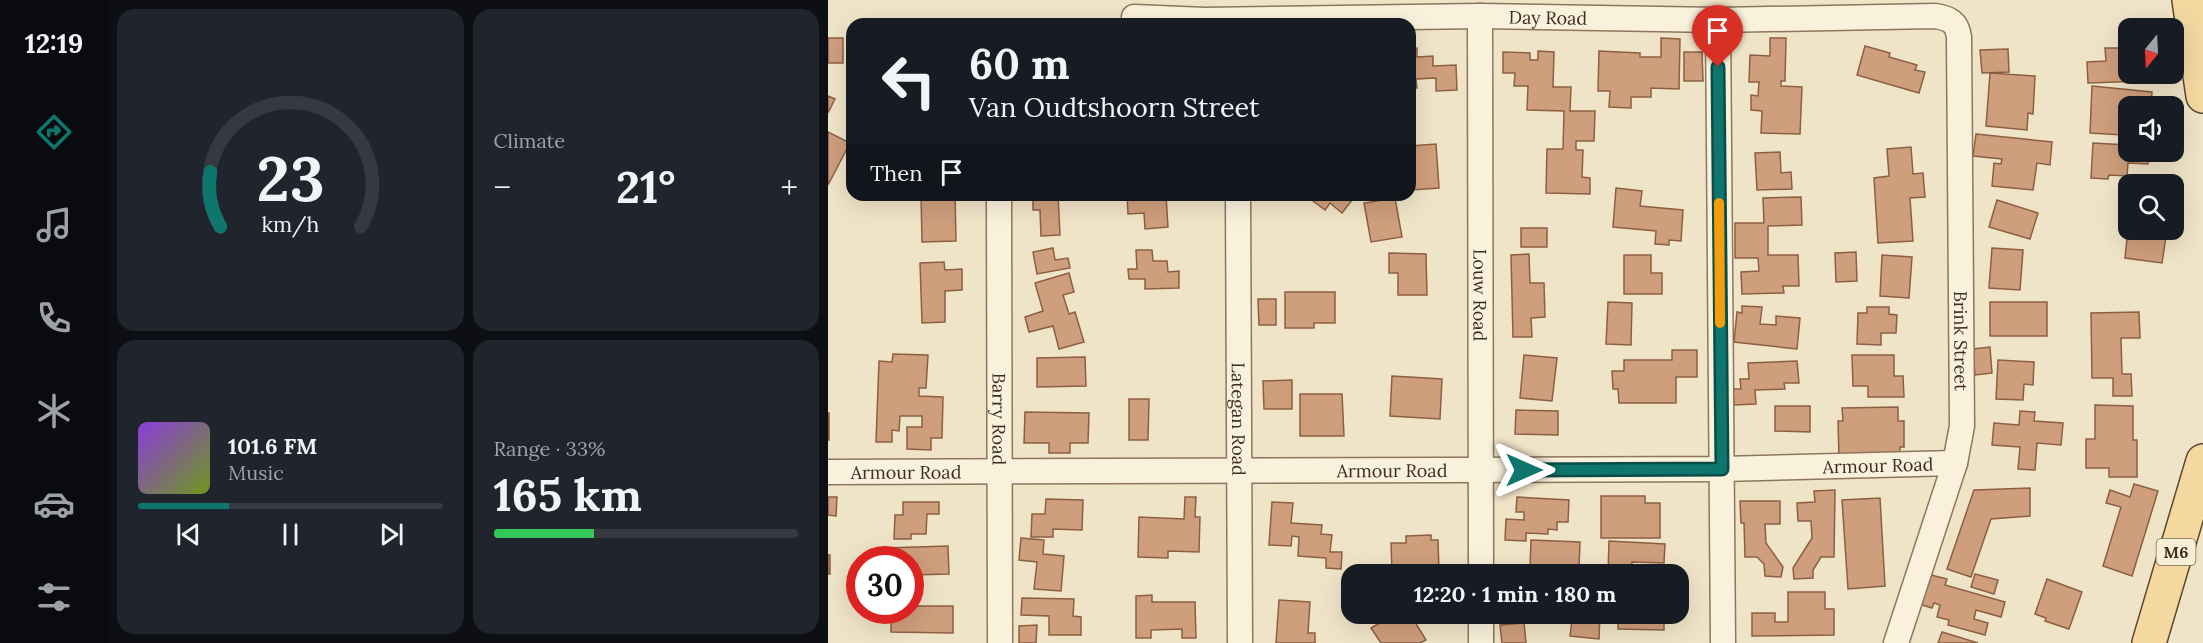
<!DOCTYPE html>
<meta charset="utf-8">
<style>
:root{--surface:#171b24;--page:#20242c;--text:#f1f3f6;--muted:#9ea1a6;--line:#363941;--accent:#0f766e}
body{margin:0;font-family:Lora,serif;background:var(--page);color:var(--text);height:100vh;display:flex;flex-direction:column;font-size:22px;white-space:nowrap}
*{box-sizing:border-box;margin:0}
p{font-size:20px;color:var(--muted)}
.icon{flex:none;width:33px;height:33px;fill:none;stroke:currentColor;stroke-width:2;stroke-linecap:round;stroke-linejoin:round}
.map{position:relative;flex:1;overflow:hidden}
.drawer{display:flex;flex-direction:column;gap:9px;padding:9px;background:#0d0f14;width:720px}
.drawer>*{flex:none}
.guide{position:absolute;left:18px;top:18px;width:570px;height:183px;border-radius:18px;box-shadow:0 6px 24px #0002;background:#171b24;color:var(--text);overflow:hidden}
.needle{width:39px;rotate:198deg}
.fabs{position:absolute;left:1290px;top:18px;display:grid;gap:12px}
.fabs a{display:grid;place-items:center;width:66px;height:66px;border-radius:12px;background:var(--surface);box-shadow:0 6px 24px #0002;font-size:30px}
.speed{position:absolute;left:18px;top:546px;display:flex;gap:12px;font-size:30px;font-weight:700;text-align:center}
.speed>*{display:grid;place-content:center;width:78px;height:78px;border-radius:50%;background:var(--surface);box-shadow:0 6px 24px #0002;line-height:1}
.speed .limit{border:9px solid #d22;background:#fff;color:#111}
.pin{position:absolute;display:grid;place-items:center;width:51px;height:51px;color:#fff;margin:-62px -26px;border-radius:50% 50% 50% 0;rotate:-45deg;box-shadow:0 0 6px #0007}
.pin .icon{rotate:45deg}
.me{position:absolute;width:66px;margin:-33px;rotate:90deg;stroke-linejoin:round;filter:drop-shadow(0 0 4px #0008)}
.turn{display:flex;align-items:center;gap:21px;height:126px;padding:0 24px;font-size:27px}
.turn .icon{width:78px;height:78px;stroke-width:2.5}
.turn b{display:block;font-size:42px;line-height:51px}
.then{display:flex;align-items:center;height:57px;padding:0 24px;background:#0003;gap:12px;font-size:22px}
.big{font-size:45px;font-weight:700;line-height:1.1}
.drawer .tile{flex:1;display:flex;flex-direction:column;justify-content:center;gap:9px;min-width:0;padding:0 21px;border-radius:18px;background:var(--page)}
.drawer .dial{align-items:center;gap:0}
.dial svg{height:156px;overflow:visible;fill:none;stroke:var(--line);stroke-width:7;stroke-linecap:round;text-anchor:middle}
.dial text{fill:var(--text);stroke:none}
.song{display:flex;align-items:center;gap:18px}
.cover{width:72px;height:72px;border-radius:9px;background:linear-gradient(135deg,hsl(270 70% 55%),hsl(80 70% 35%))}
.played{height:6px;border-radius:3px;background:linear-gradient(90deg,var(--accent) 30%,var(--line) 30%)}
.keys{display:flex;justify-content:space-around;direction:ltr}
.heat{display:flex;justify-content:space-between;align-items:center;font-size:33px;direction:ltr}
.charge{height:9px;border-radius:4px;background:linear-gradient(90deg,#34c759 33%,var(--line) 0)}
.drawer .tiles{flex:1;display:grid;gap:9px;grid-template-columns:repeat(2,1fr)}
.trip{position:absolute;left:513px;top:564px;width:348px;height:60px;border-radius:18px;background:var(--surface);box-shadow:0 6px 24px #0002;font-weight:700;line-height:60px;text-align:center}
main{display:flex;flex:1;min-height:0}
.tabs{display:flex;flex-direction:column;width:108px;justify-content:space-around;align-items:center;background:#090b0e;color:var(--muted)}
.tabs .icon{width:42px;height:42px}
.tabs .current{color:var(--accent)}
.tabs b{font-size:27px;color:var(--text)}
.map>svg:first-child{display:block}
.building{fill:#cf9f7d;stroke:#8d5f41;stroke-width:1.5}
.lines{fill:none;stroke-linecap:round;stroke-linejoin:round}
.street-casing{stroke:#8d765c;stroke-width:27}
.primary-casing{stroke:#5b4430;stroke-width:36}
.street{stroke:#faf1dc;stroke-width:24}
.primary{stroke:#f3d9a0;stroke-width:33}
.route-casing{stroke:#0a4d48;stroke-width:15}
.route{stroke:#0f766e;stroke-width:10}
.slow{stroke:#f59e0b;stroke-width:10}
.labels{text-anchor:middle;dominant-baseline:central;stroke-width:6;stroke-linejoin:round;paint-order:stroke}
.shield{fill:#f7eed8;stroke:#756857;stroke-width:1.5}
.shield-label{font-size:16px;font-weight:bold;fill:#3d2e20}
.street-label{font-size:18px;fill:#3d2e20;stroke:#f7eed8}
</style>
<main>
<nav class="tabs">
<b>12:19</b>
<svg class="icon current" aria-label="directions" viewBox="0 0 24 24"><path d="M12 3l9 9-9 9-9-9zM9 14v-3h6M13 9l2 2-2 2"/></svg>
<svg class="icon" aria-label="music" viewBox="0 0 24 24"><path d="M9 18V5l10-2v13"/><circle cx="6" cy="18" r="3"/><circle cx="16" cy="16" r="3"/></svg>
<svg class="icon" aria-label="phone" viewBox="0 0 24 24"><path d="M5 4h4l2 5-3 2q2 4 5 5l2-3 5 2v4C11 20 4 13 5 4z"/></svg>
<svg class="icon" aria-label="climate" viewBox="0 0 24 24"><path d="M12 3v18M4 7l16 10M4 17L20 7"/></svg>
<svg class="icon" aria-label="car" viewBox="0 0 24 24"><path d="M5 17H2v-5l4-1 3-4h7l3 4 3 1v5h-3M9 17h6M6 11h13"/><circle cx="7" cy="17" r="2"/><circle cx="17" cy="17" r="2"/></svg>
<svg class="icon" aria-label="filters" viewBox="0 0 24 24"><path d="M4 7h16M4 17h16"/><circle cx="9" cy="7" r="2"/><circle cx="15" cy="17" r="2"/></svg>
</nav>
<section class="drawer">
<div class="tiles">
<div class="tile dial"><svg viewBox="0 0 100 80">
<path d="M14 69A42 42 0 1 1 86 69"/>
<path d="M14 69A42 42 0 0 1 9 41" stroke="#0f766e"/>
<text x="50" y="56" font-size="32" font-weight="700">23</text>
<text x="50" y="72" font-size="11">km/h</text>
</svg></div>
<div class="tile"><p>Climate</p>
<div class="heat"><a>−</a><b class="big">21°</b><a>+</a></div>
</div>
<div class="tile">
<div class="song"><i class="cover"></i><div><b>101.6 FM</b><p>Music</p></div></div>
<div class="played"></div>
<div class="keys"><svg class="icon" aria-label="previous" viewBox="0 0 24 24"><path d="M18 5L8 12l10 7zM5 5v14"/></svg><svg class="icon" aria-label="pause" viewBox="0 0 24 24"><path d="M8 5v14M16 5v14"/></svg><svg class="icon" aria-label="next" viewBox="0 0 24 24"><path d="M6 5l10 7-10 7zM19 5v14"/></svg></div>
</div>
<div class="tile"><p>Range · 33%</p><b class="big">165 km</b><div class="charge"></div></div>
</div>
</section>
<div class="map">
<svg width="1375" height="643" viewBox="0 0 1375 643">
<rect width="100%" height="100%" fill="#f0e4c8"/>
<g class="building">
<rect x="0" y="38" width="15" height="25"/>
<path d="M833,38L852,39L851,89L823,88V97H803V108L781,107L782,91H770L771,51L812,53V57H833Z"/>
<path d="M942,38H958L957,81H953V86L974,87L972,134L933,133L934,111L923,110V95L930,96L931,82H921L922,55L942,56Z"/>
<path d="M1037,46L1062,53L1061,57L1089,65L1087,70L1097,72L1091,93L1029,75Z"/>
<path d="M589,48V57L605,56V66L628,65L629,90L608,91V78L588,79L589,88H582V49Z"/>
<path d="M1277,48H1300V74H1317V81L1260,83L1259,62L1278,61Z"/>
<path d="M1180,49L1181,72L1154,73L1152,50Z"/>
<path d="M710,51L726,52L725,87H743L742,111H767L766,141H748V150H755L754,177L762,178V194L718,193L719,149H735L736,111L699,110L700,86H686L687,73H675V52L702,53V60H710Z"/>
<path d="M856,52H874L875,81H856Z"/>
<path d="M1162,73L1207,76L1205,114L1200,113L1199,130L1158,126Z"/>
<path d="M1264,86L1324,92L1323,106H1297L1295,135L1262,133Z"/>
<path d="M0,96L7,99L0,113Z"/>
<path d="M0,132L22,143L0,185Z"/>
<path d="M1148,134L1224,142L1222,165L1209,163L1205,190L1164,186L1166,163L1173,164L1174,159L1145,156Z"/>
<path d="M1265,143L1300,145V152H1321L1320,164L1300,163L1299,176L1281,175L1280,179L1263,178Z"/>
<path d="M608,144L611,188L583,190L582,146Z"/>
<path d="M1083,147L1085,174L1095,173L1097,197L1082,198L1085,241L1050,243L1046,178L1061,176L1059,149Z"/>
<path d="M952,152L953,173L963,172L964,189L929,190L927,153Z"/>
<path d="M788,188L814,191L812,206L855,210L853,241L841,240V245L827,244L828,231L785,227Z"/>
<path d="M93,195H127L128,241L94,242Z"/>
<path d="M205,195H230L232,235L213,236L212,210H205Z"/>
<path d="M299,195H338L340,227L317,229L316,213L300,214Z"/>
<path d="M477,195H528L514,213L502,203L497,210Z"/>
<path d="M973,197L974,225L940,226V255H970L971,286H955L956,293L914,294L913,272L931,271L930,258H907V223H936L935,198Z"/>
<path d="M567,198L574,237L543,242L536,203Z"/>
<path d="M1169,200L1210,213L1202,239L1161,227Z"/>
<rect x="693" y="228" width="26" height="19"/>
<path d="M1300,229L1339,230L1334,263L1297,258Z"/>
<path d="M225,248L227,260L240,258L242,268L209,274L205,252Z"/>
<path d="M1164,248L1195,250L1192,290L1161,288Z"/>
<path d="M308,250H324L325,261H339L340,272L351,271V288L317,289V279H301L300,269H309Z"/>
<path d="M1028,252L1029,281L1008,282L1007,253Z"/>
<path d="M561,253L598,254L599,295H570V273H561Z"/>
<path d="M701,254L702,283H716L717,317L703,318L704,337H685L683,255Z"/>
<path d="M796,255H823V273H834V294H796Z"/>
<path d="M1054,255L1084,257L1081,298L1052,296Z"/>
<path d="M116,262L117,270L134,269V290L117,291V322L94,323L92,263Z"/>
<path d="M241,273L246,292L235,295L241,314L247,312L256,342L231,349L225,326L201,332L197,317L215,311L207,283Z"/>
<path d="M457,292H507V323H486V328H457Z"/>
<path d="M430,299H448V325H431Z"/>
<path d="M780,302L804,303L803,345L778,344Z"/>
<rect x="1162" y="302" width="57" height="34"/>
<path d="M914,306L934,307L932,324L948,325V316L972,318L969,349L906,342L909,312L914,313Z"/>
<path d="M1039,307H1061V314L1069,315L1068,333H1053V345L1029,344L1030,313H1039Z"/>
<path d="M1311,312L1312,338H1293L1294,374H1303L1304,396H1285V378H1264L1263,313Z"/>
<path d="M1162,347L1164,373L1147,375L1145,349Z"/>
<path d="M844,350H869V377H848V403H791L790,389H785L784,371H796V360H844Z"/>
<path d="M65,354L100,355L98,388H91V396L115,397L114,438H103V450L79,449V427H94V416H72L71,431L64,430V442H48L51,361L64,362Z"/>
<path d="M696,355L729,358L724,401L692,398Z"/>
<path d="M1024,355H1066V376H1075L1076,397H1040V386H1025Z"/>
<path d="M257,357L258,386L209,387V358Z"/>
<path d="M1170,360L1206,362L1205,385L1196,384L1195,400L1168,399Z"/>
<path d="M969,361L971,383H956L957,389L927,390L928,404L906,405L905,389H913L912,379H921L920,363Z"/>
<path d="M564,376L614,379L612,419L562,416Z"/>
<path d="M464,380V409H436L435,381Z"/>
<path d="M472,394H514L516,436H472Z"/>
<path d="M301,399H321L320,440H301Z"/>
<path d="M1267,405L1305,406V440H1309V477H1281V468H1258V439H1267Z"/>
<path d="M947,406H982V432L947,431Z"/>
<path d="M1070,407V421H1076V447H1072V456L1011,458L1010,421H1015L1014,408Z"/>
<path d="M688,410L730,411V435L687,434Z"/>
<path d="M1192,411L1207,412L1206,421L1235,423L1233,445L1209,443L1207,470L1190,469L1192,447L1164,445L1166,423L1191,425Z"/>
<path d="M197,412L261,413L260,443H242V453H221V443H196Z"/>
<rect x="0" y="413" width="1" height="27"/>
<path d="M1306,484L1330,491L1304,576L1275,566L1293,507L1278,503L1282,490L1302,497Z"/>
<path d="M1202,488V516L1163,519L1143,577L1119,569L1146,490Z"/>
<path d="M1007,490L1006,557H993L985,570V578L966,579L965,568L984,538L983,521H970L969,503L987,502L986,491Z"/>
<path d="M773,496H817V503H832V538H773Z"/>
<path d="M0,497H9L8,516L0,515Z"/>
<path d="M357,497H368L367,517H372L371,552L340,551V558L310,557L311,517L356,519Z"/>
<path d="M689,497L741,500L740,522H729V530L720,529V534L698,533V541L677,540L678,519L696,520V512H688Z"/>
<path d="M1052,498L1057,586L1020,589L1014,500Z"/>
<path d="M218,499L255,500L254,530L225,529V537H203L204,514H217Z"/>
<path d="M912,501H952V524H937L938,543L955,567L953,577L937,576L936,564L929,557H917L916,523H913Z"/>
<path d="M75,502H111V514H99L98,534H83V539H66L67,515H75Z"/>
<path d="M444,502L465,503L463,523L494,525L493,534L504,535L502,552H514L513,569L498,568V558L470,556L471,537L464,536L463,546L441,545Z"/>
<path d="M603,535V540H610L611,571L564,572L563,543H578V536Z"/>
<path d="M193,538L216,540L215,554L236,556L233,591L206,589L209,562L191,560Z"/>
<path d="M703,540L752,542L751,567L729,566V574H709L710,568H702Z"/>
<path d="M781,541L837,544L836,563L804,562V574H780Z"/>
<path d="M120,546L121,574L82,575V560H57L56,548Z"/>
<rect x="0" y="555" width="2" height="19"/>
<rect x="677" y="572" width="19" height="2"/>
<path d="M1099,574L1119,579L1117,585L1177,602L1173,617L1148,610L1146,619L1160,623L1157,635L1120,625L1121,620L1109,617L1112,605L1106,603L1104,608L1094,605Z"/>
<path d="M1147,574L1170,580L1166,594L1143,587Z"/>
<path d="M1219,579L1254,592L1241,629L1217,621L1218,618L1207,614Z"/>
<path d="M960,592H997V609H1006V635L924,636V613H947V622H960Z"/>
<path d="M324,595V602H367L368,638H354V629L323,630V638H308V596Z"/>
<path d="M194,598L246,599L245,616L253,617V635H221V616L193,615Z"/>
<path d="M451,600L482,602L480,633H487V643H448Z"/>
<path d="M82,606H125V633L63,632V610H82Z"/>
<path d="M567,614H582L598,640L592,643H553L543,628Z"/>
<path d="M715,614H772L771,639L742,636L744,620L715,618Z"/>
<path d="M790,614H845V620H836V630L790,629Z"/>
<path d="M696,623L698,643H674L672,625Z"/>
<path d="M209,625L208,643H191V626Z"/>
<path d="M1114,632L1150,643H1110Z"/>
</g>
<g class="lines">
<g class="street-casing">
<g id="street">
<path id="s1" d="M652,16L653,574"/>
<path id="s2" d="M306,17L377,20L652,16L890,20L1107,16C1121,18 1129,22 1131,37L1134,426L1127,463L1068,643"/>
<path d="M890,20L895,643"/>
<path id="s3" d="M171,195L172,643"/>
<path id="s4" d="M410,195L412,643"/>
<path id="s5" d="M0,472L894,469L1127,463"/>
<path d="M653,614V643"/>
</g>
</g>
<g class="primary-casing">
<g id="primary">
<path d="M1361,0L1375,96"/>
<path d="M1321,643L1375,461"/>
</g>
</g>
<use href="#street" class="street"/>
<use href="#primary" class="primary"/>
</g>
<g class="lines">
<g class="route-casing">
<path id="route" d="M696,470L894,469L890,67"/>
</g>
<use href="#route" class="route"/>
<path class="slow" d="M891,203L892,323"/>
</g>
<g class="labels">
<rect class="shield" x="1328.5" y="539" width="39" height="26" rx="4.5"/>
<g class="shield-label">
<text x="1348" y="552">M6</text>
</g>
<g class="street-label">
<text stroke="none"><textPath href="#s2" startOffset="414">Day Road</textPath></text>
<text stroke="none"><textPath href="#s1" startOffset="279">Louw Road</textPath></text>
<text stroke="none"><textPath href="#s2" startOffset="1140">Brink Street</textPath></text>
<text stroke="none"><textPath href="#s3" startOffset="224">Barry Road</textPath></text>
<text stroke="none"><textPath href="#s4" startOffset="224">Lategan Road</textPath></text>
<text stroke="none"><textPath href="#s5" startOffset="1050">Armour Road</textPath></text>
<text stroke="none"><textPath href="#s5" startOffset="564">Armour Road</textPath></text>
<text stroke="none"><textPath href="#s5" startOffset="78">Armour Road</textPath></text>
</g>
</g>
</svg>
<div class="fabs">
<a><svg class="needle" viewBox="-14 -14 28 28"><path d="M0-13l5 13h-10z" fill="#e53935"/><path d="M0 13l5-13h-10z" fill="#9ea1a6"/></svg></a>
<a><svg class="icon" aria-label="sound" viewBox="0 0 24 24"><path d="M4 9h4l5-4v14l-5-4H4zM17 9q2 3 0 6"/></svg></a>
<a><svg class="icon" aria-label="search" viewBox="0 0 24 24"><circle cx="10" cy="10" r="6"/><path d="M15 15l6 6"/></svg></a>
</div>
<div class="speed"><div class="limit">30</div></div>
<div class="pin" style="left:890px;top:67px;background:#d93025"><svg class="icon" aria-label="arrive" viewBox="0 0 24 24"><path d="M6 21V4h12l-3 4 3 4H6"/></svg></div>
<svg class="me" style="left:696px;top:470px" viewBox="-20 -20 40 40"><path d="M0-17L14 15 0 8-14 15z" fill="#0f766e" stroke="#fff" stroke-width="4"/></svg>
<div class="trip">12:20 · 1 min · 180 m</div>
<div class="guide">
<div class="turn"><svg class="icon" aria-label="left" viewBox="0 0 24 24"><path d="M17 20v-9H6M10 6l-5 5 5 5"/></svg><div><b>60 m</b>Van Oudtshoorn Street</div></div>
<div class="then">Then<svg class="icon" aria-label="arrive" viewBox="0 0 24 24"><path d="M6 21V4h12l-3 4 3 4H6"/></svg></div>
</div>
</div>
</main>
